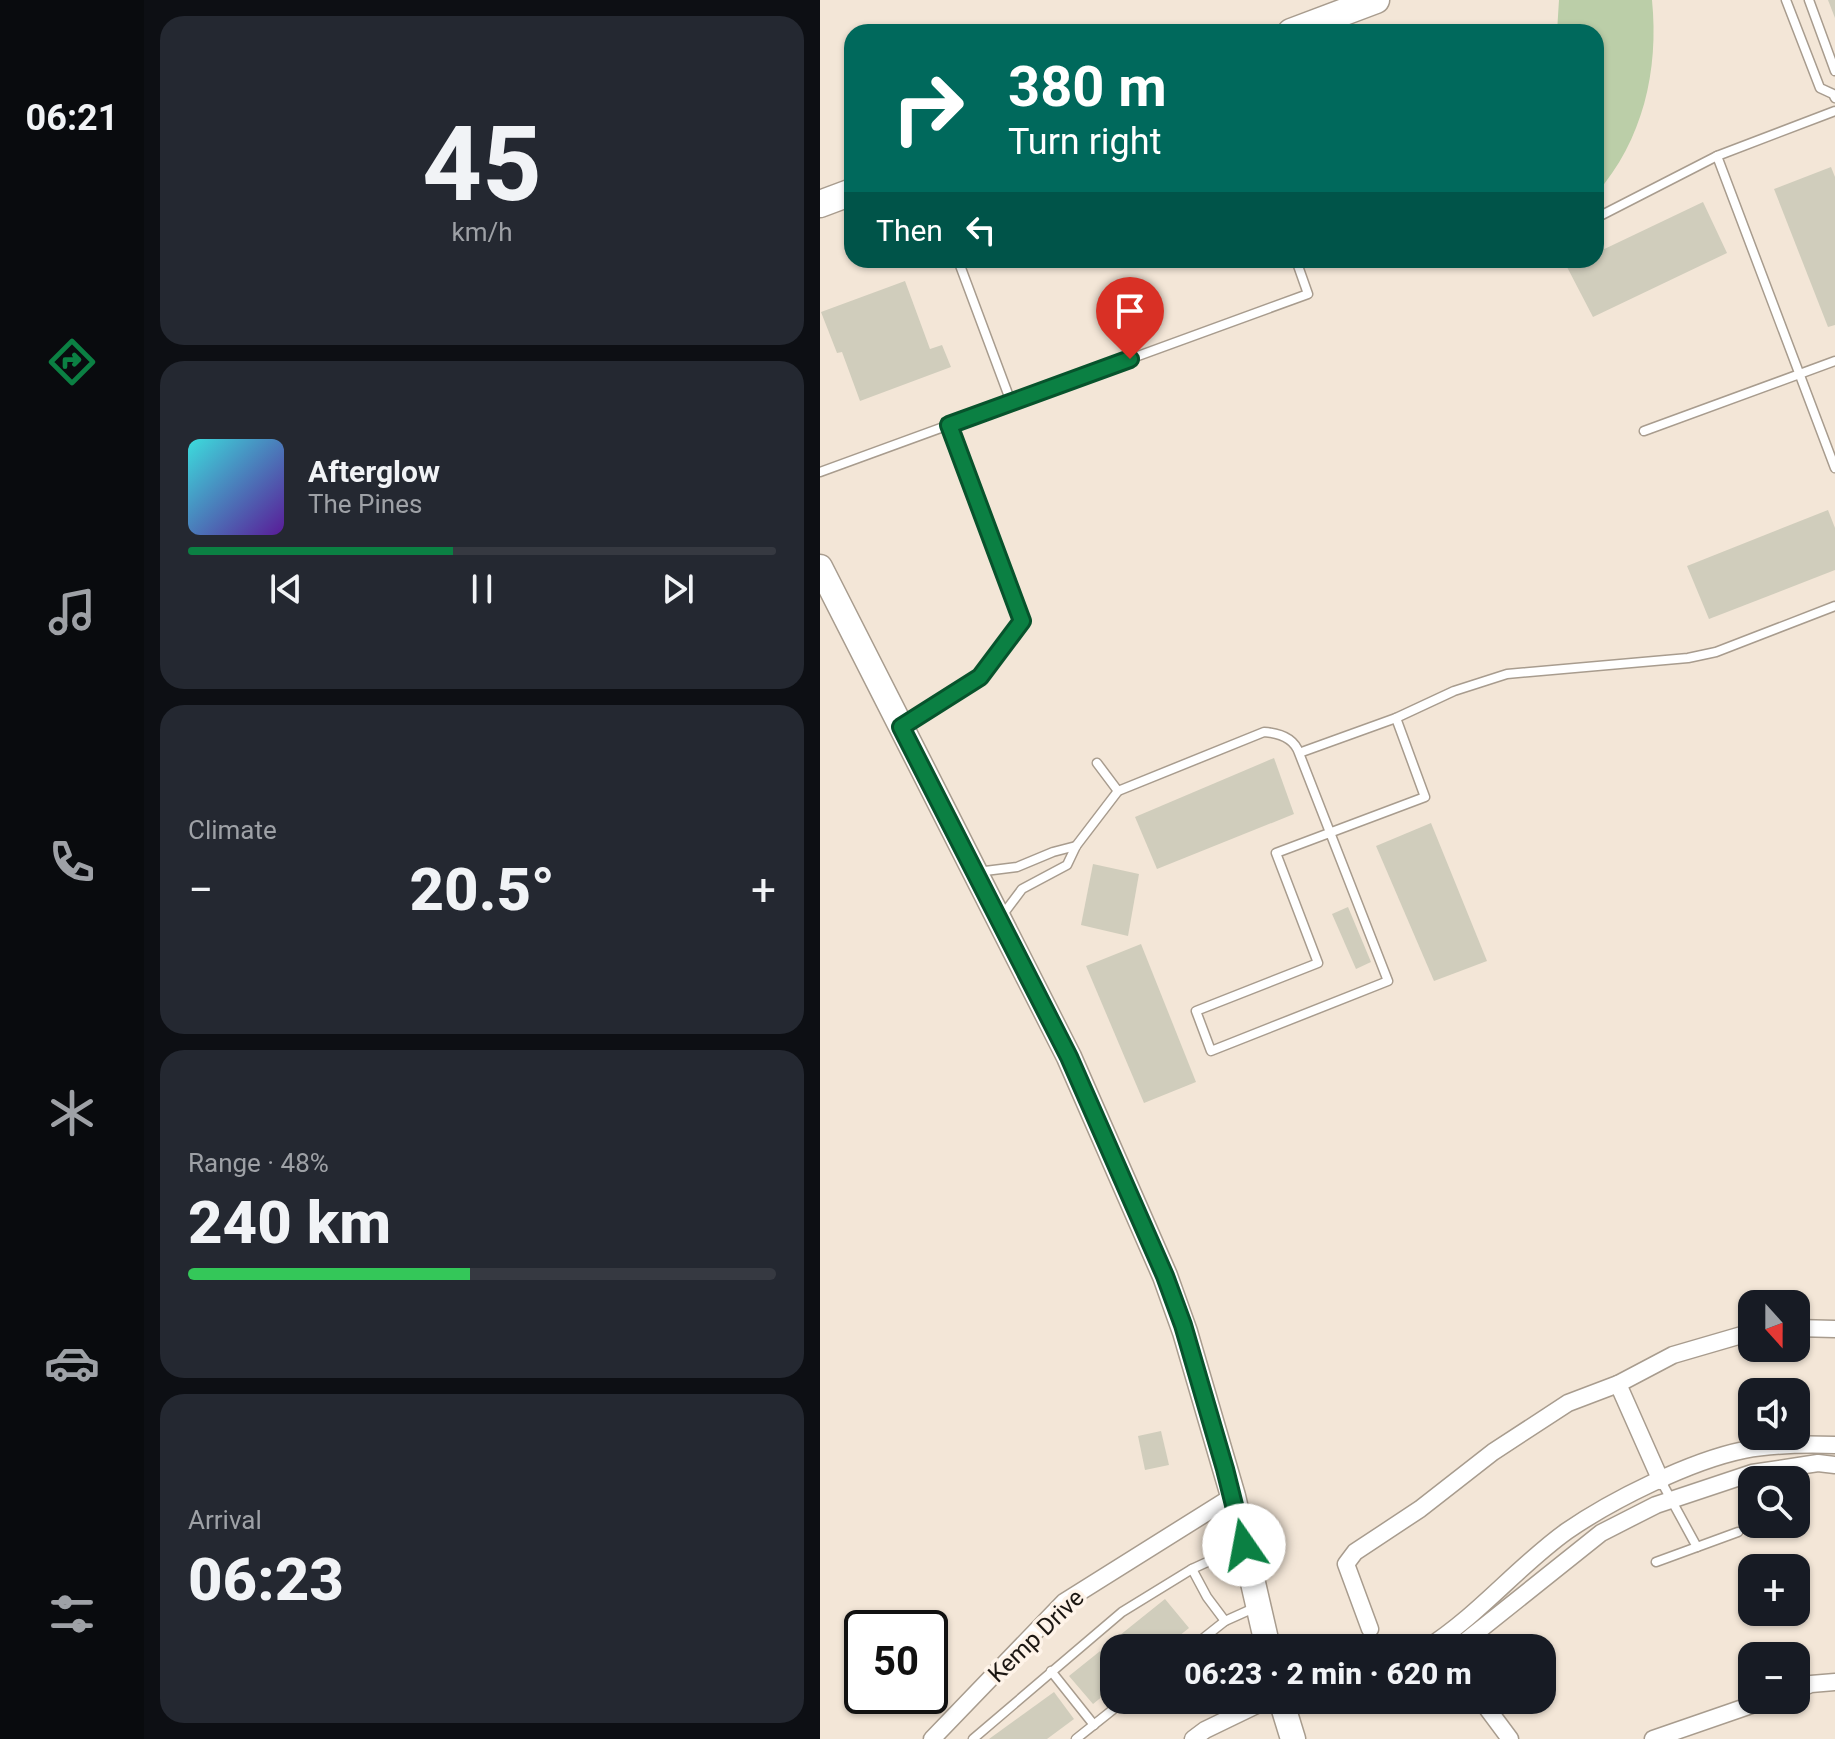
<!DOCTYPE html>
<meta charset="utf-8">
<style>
:root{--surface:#171b24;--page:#242831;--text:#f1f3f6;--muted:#9ea1a6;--line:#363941;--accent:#0b8043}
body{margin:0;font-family:Roboto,sans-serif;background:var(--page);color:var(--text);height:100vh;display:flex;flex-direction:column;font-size:30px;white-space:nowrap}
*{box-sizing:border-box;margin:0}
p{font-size:26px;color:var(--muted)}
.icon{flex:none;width:44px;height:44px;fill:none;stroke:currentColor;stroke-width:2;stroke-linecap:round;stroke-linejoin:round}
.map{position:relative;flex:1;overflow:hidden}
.side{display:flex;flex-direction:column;gap:16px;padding:16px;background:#0d0f14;width:676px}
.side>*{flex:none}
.hud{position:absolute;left:24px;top:24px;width:760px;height:244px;border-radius:24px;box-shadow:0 2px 6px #0004;background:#00695c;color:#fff;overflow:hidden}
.needle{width:52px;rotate:159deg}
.controls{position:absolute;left:918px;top:1290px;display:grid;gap:16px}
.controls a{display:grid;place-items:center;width:72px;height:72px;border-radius:16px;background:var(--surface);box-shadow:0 2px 6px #0004;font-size:40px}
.speed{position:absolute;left:24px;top:1610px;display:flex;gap:16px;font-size:40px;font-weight:700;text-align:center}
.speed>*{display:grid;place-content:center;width:104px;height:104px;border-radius:50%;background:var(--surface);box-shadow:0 2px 6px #0004;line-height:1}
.speed .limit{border:4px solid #111;border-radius:12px;background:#fff;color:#111}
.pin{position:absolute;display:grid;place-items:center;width:68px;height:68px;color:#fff;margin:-82px -34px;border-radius:50% 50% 50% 0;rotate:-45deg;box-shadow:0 0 8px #0007}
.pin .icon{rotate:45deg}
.me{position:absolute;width:88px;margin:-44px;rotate:348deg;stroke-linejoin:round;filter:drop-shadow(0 0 6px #0008)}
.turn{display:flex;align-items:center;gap:28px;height:168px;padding:0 32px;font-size:36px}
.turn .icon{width:104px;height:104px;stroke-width:2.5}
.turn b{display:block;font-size:56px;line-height:68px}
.then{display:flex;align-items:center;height:76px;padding:0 32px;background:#0003;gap:16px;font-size:30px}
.big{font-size:60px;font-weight:800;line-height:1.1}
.side .card{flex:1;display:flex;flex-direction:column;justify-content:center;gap:12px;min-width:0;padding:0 28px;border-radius:24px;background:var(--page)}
.side .dial{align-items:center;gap:0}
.dial b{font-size:104px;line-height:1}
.song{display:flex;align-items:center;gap:24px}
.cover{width:96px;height:96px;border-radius:12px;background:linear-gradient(135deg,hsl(180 70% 55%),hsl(270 70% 35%))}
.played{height:8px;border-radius:4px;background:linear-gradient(90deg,var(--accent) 45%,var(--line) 45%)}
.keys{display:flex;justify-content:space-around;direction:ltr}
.heat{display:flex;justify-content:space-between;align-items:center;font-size:44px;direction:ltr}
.charge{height:12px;border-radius:6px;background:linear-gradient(90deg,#34c759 48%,var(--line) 0)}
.trip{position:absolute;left:280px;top:1634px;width:456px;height:80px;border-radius:24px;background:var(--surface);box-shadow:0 2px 6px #0004;font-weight:800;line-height:80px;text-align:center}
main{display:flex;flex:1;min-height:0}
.tabs{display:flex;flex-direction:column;width:144px;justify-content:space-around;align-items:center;background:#090b0e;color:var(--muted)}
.tabs .icon{width:56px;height:56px}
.tabs .current{color:var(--accent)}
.tabs b{font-size:36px;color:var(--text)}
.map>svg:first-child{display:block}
.water{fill:#bbcea8}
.building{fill:#d0cdbc}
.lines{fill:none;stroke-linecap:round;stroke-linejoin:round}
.lane-casing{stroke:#a89c8e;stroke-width:11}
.street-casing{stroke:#a89c8e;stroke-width:19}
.secondary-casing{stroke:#a89c8e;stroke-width:27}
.primary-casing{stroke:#a89c8e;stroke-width:29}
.lane{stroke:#fff;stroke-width:8}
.street{stroke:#fff;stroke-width:16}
.secondary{stroke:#fff;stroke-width:24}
.primary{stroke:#fff;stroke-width:26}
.route-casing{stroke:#07532c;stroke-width:20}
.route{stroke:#0b8043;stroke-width:14}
.labels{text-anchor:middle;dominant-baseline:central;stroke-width:7;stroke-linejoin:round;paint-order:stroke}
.street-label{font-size:24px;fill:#1b1611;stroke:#fef3e8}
</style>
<main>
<nav class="tabs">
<b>06:21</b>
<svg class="icon current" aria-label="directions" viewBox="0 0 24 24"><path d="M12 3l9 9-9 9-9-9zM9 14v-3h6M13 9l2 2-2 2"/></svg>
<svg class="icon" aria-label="music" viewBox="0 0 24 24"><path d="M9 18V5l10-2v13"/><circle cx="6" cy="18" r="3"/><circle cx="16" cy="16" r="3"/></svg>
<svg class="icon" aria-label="phone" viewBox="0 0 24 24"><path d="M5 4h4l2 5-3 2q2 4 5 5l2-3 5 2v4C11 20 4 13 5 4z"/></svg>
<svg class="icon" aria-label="climate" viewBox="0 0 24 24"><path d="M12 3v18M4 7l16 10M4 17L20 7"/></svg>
<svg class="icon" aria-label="car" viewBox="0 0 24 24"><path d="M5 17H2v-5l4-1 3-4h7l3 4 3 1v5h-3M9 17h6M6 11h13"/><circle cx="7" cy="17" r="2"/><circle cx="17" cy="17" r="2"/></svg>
<svg class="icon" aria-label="filters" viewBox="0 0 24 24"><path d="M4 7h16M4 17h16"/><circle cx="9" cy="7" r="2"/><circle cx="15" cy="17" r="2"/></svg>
</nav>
<section class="side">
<div class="card dial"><b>45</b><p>km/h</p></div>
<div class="card">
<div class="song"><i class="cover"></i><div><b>Afterglow</b><p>The Pines</p></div></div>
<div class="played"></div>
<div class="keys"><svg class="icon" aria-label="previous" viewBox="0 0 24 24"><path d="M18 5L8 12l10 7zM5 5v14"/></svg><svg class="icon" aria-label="pause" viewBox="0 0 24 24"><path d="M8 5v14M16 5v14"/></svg><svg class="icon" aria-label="next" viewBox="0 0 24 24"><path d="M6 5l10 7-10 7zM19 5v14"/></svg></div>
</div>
<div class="card"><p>Climate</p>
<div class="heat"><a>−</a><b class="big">20.5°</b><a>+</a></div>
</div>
<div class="card"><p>Range · 48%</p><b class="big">240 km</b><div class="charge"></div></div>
<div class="card"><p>Arrival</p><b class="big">06:23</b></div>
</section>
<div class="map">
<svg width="1015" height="1739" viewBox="0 0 1015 1739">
<rect width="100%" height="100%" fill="#f3e6d7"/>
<path class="water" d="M739,0H832C839,71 823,140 776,194V32H737Z"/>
<g class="building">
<path d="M1008,0H1015V18Z"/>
<path d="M1011,167L1015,177V325L1008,327L954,189Z"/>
<path d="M883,202L907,253L773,317L747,267L761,260H776V253Z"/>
<path d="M85,281L110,349L122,345L131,367L40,401L22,352L17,353L1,312Z"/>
<path d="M1008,510L1015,528V570L889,619L867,566Z"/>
<path d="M454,758L474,814L337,869L315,817Z"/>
<path d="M611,823L667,961L614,981L556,846Z"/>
<path d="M273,864L319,874L308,936L261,925Z"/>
<path d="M528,907L551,962L536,969L512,914Z"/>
<path d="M321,944L376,1082L324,1103L266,966Z"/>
<path d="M341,1431L349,1465L325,1470L318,1436Z"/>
<path d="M345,1599L369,1628L344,1648H294V1687L273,1704L249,1676Z"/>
<path d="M234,1692L254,1719L227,1739H169Z"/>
</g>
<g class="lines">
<g class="lane-casing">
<g id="lane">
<path d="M966,0L1000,88L1013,94L1015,98"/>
<path d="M989,0L1015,71"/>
<path d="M1015,111L897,156L1015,468"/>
<path d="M776,218L897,156"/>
<path d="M138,260L191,402"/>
<path d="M824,431L1015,361"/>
<path d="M0,472L488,294L476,260"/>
<path d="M576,718L634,691L687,674L868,658L896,652L1015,606"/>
<path d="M85,725L160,677L202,621L129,425"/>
<path d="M277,763L298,791"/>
<path d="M157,872L197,867L233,852L256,846"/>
<path d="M181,917L202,889L247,865L256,846L298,791L444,732C459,733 474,738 479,753L568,981L391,1051L376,1011L498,963L456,853L605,797L576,718L479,753"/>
<path d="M877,1547L918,1532"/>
<path d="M836,1562L877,1547L841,1481"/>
<path d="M405,1621L387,1597L372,1569L420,1547"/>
<path d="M371,1648L405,1621L434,1608"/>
<path d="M231,1671L274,1725"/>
<path d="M153,1739L302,1612L372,1569"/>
<path d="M256,1739L305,1700"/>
</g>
</g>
<g class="street-casing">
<g id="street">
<path d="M976,1328L1015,1329"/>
<path d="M798,1384L853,1355L932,1332"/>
<path d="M550,1629L526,1564L535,1552L600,1509L673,1452L748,1403L798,1384L841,1481"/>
<path d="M607,1648C659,1615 698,1566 747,1531C792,1500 870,1461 924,1450C955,1444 984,1444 1015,1445"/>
<path d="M637,1648L781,1533L836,1505L932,1473L998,1463L1015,1465"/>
<path d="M976,1690L991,1684L1015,1682"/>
<path d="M661,1700L690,1739"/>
<path d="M112,1739L244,1602L413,1496"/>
<path d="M373,1739L385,1730L447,1700"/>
<path d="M833,1739L946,1700"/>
</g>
</g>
<g class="secondary-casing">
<g id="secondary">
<path d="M0,567L249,1057L345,1276L365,1332L413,1496L448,1648"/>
<path d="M461,1700L473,1739"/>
</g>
</g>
<g class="primary-casing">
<g id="primary">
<path d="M471,32L556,0"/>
<path d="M0,204L32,192"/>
</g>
</g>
<use href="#lane" class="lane"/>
<use href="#street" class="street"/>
<use href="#secondary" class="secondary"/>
<use href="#primary" class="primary"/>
</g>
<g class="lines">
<g class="route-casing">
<path id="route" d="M310,359L129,425L202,621L160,677L81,727L249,1057L345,1276L363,1325L405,1469L424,1545"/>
</g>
<use href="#route" class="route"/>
</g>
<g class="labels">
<g class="street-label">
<text transform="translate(216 1636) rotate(-44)">Kemp Drive</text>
</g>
</g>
</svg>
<div class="controls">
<a><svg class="needle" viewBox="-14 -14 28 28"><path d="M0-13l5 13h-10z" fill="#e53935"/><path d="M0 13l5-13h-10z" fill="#9ea1a6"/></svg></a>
<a><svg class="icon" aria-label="sound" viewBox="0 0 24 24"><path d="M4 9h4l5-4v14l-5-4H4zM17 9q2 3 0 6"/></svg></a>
<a><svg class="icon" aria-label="search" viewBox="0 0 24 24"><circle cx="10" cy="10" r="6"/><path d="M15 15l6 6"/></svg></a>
<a>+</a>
<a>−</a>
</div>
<div class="speed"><div class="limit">50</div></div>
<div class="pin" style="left:310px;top:359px;background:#d93025"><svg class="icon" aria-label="arrive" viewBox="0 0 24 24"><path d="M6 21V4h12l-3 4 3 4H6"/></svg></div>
<svg class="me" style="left:424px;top:1545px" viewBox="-20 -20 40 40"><circle r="19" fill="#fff"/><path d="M0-13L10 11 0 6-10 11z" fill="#0b8043"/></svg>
<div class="trip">06:23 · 2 min · 620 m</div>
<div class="hud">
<div class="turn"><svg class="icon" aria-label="right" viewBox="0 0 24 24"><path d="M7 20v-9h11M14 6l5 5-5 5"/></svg><div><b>380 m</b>Turn right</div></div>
<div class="then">Then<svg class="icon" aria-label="left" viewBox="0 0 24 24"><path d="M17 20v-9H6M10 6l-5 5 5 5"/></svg></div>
</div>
</div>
</main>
